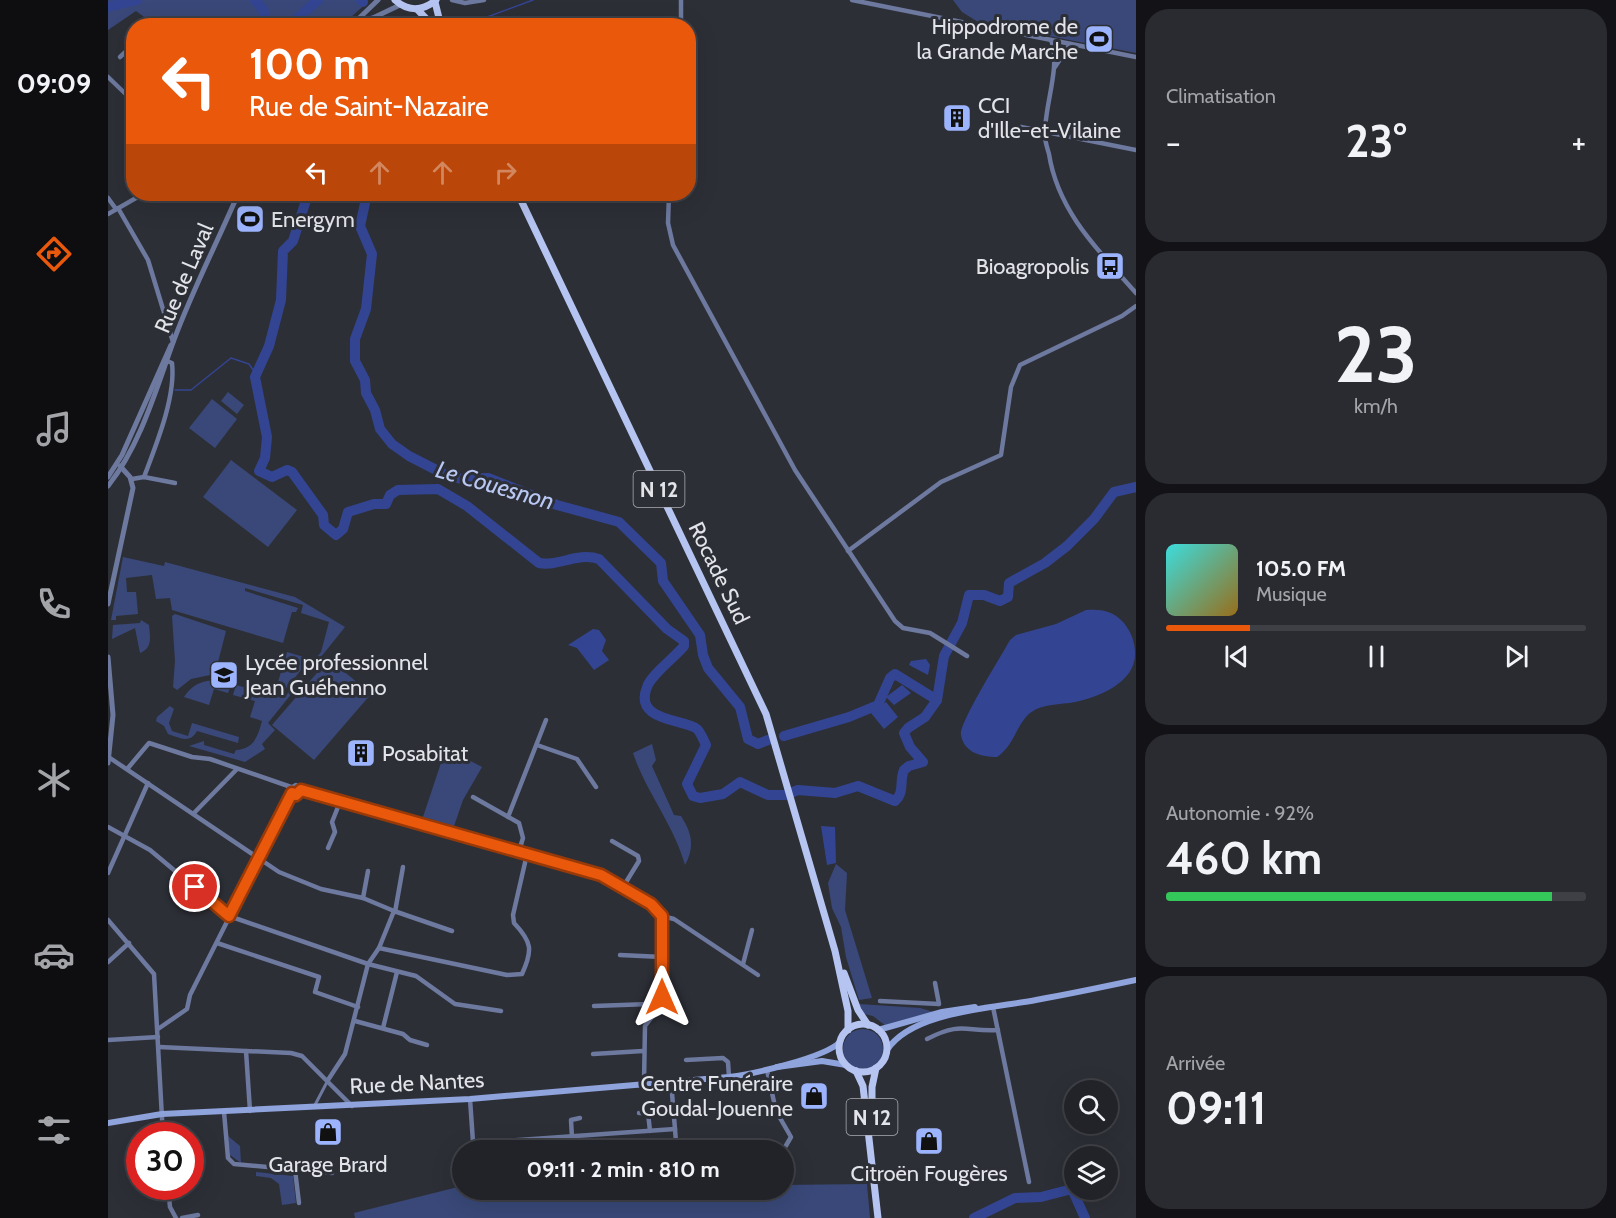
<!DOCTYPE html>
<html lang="fr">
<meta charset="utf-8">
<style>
:root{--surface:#222329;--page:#2a2b31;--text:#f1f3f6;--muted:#a2a4a8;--line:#3f4046;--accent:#ea580c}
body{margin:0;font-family:Cabin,sans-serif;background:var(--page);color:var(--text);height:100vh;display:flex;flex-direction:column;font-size:22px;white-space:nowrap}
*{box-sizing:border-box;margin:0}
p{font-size:20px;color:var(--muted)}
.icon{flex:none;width:33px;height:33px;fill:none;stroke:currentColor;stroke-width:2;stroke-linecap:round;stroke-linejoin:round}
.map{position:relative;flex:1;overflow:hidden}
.sheet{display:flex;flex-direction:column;gap:9px;padding:9px;background:#131317;width:480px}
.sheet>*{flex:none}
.top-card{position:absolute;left:18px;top:18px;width:570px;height:183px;border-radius:24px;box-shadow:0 6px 24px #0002,0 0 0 2px var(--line);background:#ea580c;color:#fff;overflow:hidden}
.tools{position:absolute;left:956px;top:1080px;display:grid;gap:12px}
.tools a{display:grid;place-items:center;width:54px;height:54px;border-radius:50%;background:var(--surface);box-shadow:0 6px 24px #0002,0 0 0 2px var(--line);font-size:30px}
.speed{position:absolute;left:18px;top:1122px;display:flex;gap:12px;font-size:30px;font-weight:700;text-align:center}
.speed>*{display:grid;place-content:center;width:78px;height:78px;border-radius:50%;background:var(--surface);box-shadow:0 6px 24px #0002,0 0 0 2px var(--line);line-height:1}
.speed .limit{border:9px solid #d22;background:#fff;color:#111}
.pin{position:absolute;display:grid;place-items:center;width:51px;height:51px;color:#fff;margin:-26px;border:3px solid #fff;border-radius:50%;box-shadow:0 2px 6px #0007}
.me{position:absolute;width:66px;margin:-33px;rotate:0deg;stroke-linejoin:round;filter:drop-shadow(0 0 4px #0008)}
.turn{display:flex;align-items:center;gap:21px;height:126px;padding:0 24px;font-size:27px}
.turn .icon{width:78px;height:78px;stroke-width:2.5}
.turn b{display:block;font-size:42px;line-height:51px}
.lanes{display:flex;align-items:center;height:57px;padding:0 24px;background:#0003;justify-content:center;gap:30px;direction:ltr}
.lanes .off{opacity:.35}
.big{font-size:45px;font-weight:700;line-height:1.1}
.sheet .tile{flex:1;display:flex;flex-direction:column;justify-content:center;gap:9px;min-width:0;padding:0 21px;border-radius:24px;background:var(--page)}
.sheet .dial{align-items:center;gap:0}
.dial b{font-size:78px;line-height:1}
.song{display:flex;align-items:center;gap:18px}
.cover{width:72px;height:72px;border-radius:9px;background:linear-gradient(135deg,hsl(180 70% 55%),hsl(40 70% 35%))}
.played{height:6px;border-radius:3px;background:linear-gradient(90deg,var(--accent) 20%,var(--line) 20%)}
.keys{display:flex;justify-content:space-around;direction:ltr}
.heat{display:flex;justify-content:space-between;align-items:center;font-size:33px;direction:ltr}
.charge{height:9px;border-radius:4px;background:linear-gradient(90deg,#34c759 92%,var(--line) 0)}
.trip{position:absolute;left:344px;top:1140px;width:342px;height:60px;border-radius:30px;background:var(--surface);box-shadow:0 6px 24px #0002,0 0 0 2px var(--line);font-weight:700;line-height:60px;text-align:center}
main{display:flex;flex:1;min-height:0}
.dock{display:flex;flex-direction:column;width:108px;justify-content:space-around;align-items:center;background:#0e0e10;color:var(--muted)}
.dock .icon{width:42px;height:42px}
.dock .selected{color:var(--accent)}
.dock b{font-size:27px;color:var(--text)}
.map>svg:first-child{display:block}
.green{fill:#394878}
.water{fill:#334592}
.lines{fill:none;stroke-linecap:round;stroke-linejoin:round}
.stream{stroke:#334592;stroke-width:1.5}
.river{stroke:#334592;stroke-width:10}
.pedestrian{stroke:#6d799e;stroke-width:3}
.minor{stroke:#6d799e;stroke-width:4.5}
.tertiary{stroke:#6d799e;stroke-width:5}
.secondary{stroke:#8fa3dc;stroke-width:6}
.primary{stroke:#b5c4f1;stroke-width:7}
.route-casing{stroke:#983908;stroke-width:15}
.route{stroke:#ea580c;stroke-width:10}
.labels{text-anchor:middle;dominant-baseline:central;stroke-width:6;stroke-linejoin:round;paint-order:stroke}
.shield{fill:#2d2f37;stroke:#acaeb4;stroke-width:1.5}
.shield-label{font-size:21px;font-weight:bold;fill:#e2e4e9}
.poi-label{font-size:22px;fill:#e2e4e9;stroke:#2d2f37;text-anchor:start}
.street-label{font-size:22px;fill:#e2e4e9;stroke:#2d2f37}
.water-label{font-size:24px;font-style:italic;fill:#b8c8f3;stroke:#2d2f37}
</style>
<main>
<nav class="dock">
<b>09:09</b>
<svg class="icon selected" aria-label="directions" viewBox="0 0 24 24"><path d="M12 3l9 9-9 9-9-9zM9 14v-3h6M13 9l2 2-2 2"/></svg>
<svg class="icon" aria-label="music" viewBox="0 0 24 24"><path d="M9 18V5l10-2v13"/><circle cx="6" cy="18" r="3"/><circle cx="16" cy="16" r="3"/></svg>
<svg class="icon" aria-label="phone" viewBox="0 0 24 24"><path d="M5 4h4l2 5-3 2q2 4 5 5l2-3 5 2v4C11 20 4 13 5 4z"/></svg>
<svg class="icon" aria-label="climate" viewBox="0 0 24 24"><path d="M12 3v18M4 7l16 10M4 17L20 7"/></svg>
<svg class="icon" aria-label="car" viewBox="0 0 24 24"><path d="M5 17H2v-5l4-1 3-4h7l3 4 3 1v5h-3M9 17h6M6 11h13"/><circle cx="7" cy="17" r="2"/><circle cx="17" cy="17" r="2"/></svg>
<svg class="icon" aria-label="filters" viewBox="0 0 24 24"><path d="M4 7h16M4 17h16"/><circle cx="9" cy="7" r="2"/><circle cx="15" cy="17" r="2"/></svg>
</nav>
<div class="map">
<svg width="1028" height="1218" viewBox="0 0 1028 1218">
<rect width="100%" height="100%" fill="#2d2f37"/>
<g class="green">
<path d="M0,0H258L260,2L234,25H47L28,11L0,30Z"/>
<path d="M845,0H1028V53L870,22L854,12Z"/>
<path d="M120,392L136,405L129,414L113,401Z"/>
<path d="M104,399L129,419L107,448L81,428Z"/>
<path d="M123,460L189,510L160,547L95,497Z"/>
<path d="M15,557L56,566L57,562L187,597L237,627L160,723L167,730L154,744L157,749L137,762L81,746L96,741V745L126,754L128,750C146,749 150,736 154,721L142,717L147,701L125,695L128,685L176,698L213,652L221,622L193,613L195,605L137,588V591L190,608L188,612H184L175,643L64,610L62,598L48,599L44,575L18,578L19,592H28L30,614L8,616V620H3Z"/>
<path d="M67,614L118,631L107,674L83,679L69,690L65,687L67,661L64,616Z"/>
<path d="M33,620L41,625C42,637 45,648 32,653L27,628L4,639L5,625L32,623Z"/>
<path d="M179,652L196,657L197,665L175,692H167Z"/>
<path d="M221,659L263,694L206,760L164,725Z"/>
<path d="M108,680L123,684L120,693L106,689L101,705L76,697C85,684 93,681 108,680Z"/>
<path d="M62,706L66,709L61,723L64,731L80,736L84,723L131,737L130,743L89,731C82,744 72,738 60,734L56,726L48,721L49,717Z"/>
<path d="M544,744L548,760L544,766L566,815L573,816C584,833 587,847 577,865C566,825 538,792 525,753Z"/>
<path d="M338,748L374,767L355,800L346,826L315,817Z"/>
<path d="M728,864L739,873L737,910L764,998L751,1000L738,957L733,927L724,908L720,883Z"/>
<path d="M751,1004L812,1008L829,1013L778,1026L765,1016L756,1014Z"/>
<circle cx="755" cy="1049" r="20"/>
<path d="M120,1136L132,1146L133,1163L122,1155Z"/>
<path d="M148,1172L185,1176L188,1203L174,1205L171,1184L163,1178L148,1176Z"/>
<path d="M759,1184L762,1218H247L246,1213L354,1186V1190H675V1185Z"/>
</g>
<g class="water">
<path d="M978,610C994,609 1005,611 1016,623C1023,632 1027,642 1027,653C1028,682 991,697 967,702C952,705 935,703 922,713C908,725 906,746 889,757C874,757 856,753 853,735C851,723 894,655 902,640L908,635L948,624Z"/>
<path d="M485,629L491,630L498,640L494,651L501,660L486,670L469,648L460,645Z"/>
<path d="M818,659L822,665L820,675L801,665L803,661Z"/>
<path d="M794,685L803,693L786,705L778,697Z"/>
<path d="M778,702L790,717L776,729L763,713Z"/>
<path d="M713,826L727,827L728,863L719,865Z"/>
</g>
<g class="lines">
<g class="stream">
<path d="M286,26L298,21"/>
<path d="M355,26L425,0"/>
<path d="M67,390H83L123,358L141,364L148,374"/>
</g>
<g class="river">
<path d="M147,0L156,11L158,26"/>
<path d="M253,0L255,2"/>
<path d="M0,7L29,0"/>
<path d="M265,20L269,26"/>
<path d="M171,26L185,22L210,0"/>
<path d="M200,194L185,241L175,251L173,300L161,346L147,377L159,437L157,458L151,471L164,477L179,470L184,472L215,515L216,525L228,535L235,529L240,512L266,504H278L282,495L290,490L330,489L359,506L431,563C450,567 469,552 491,559L559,629L576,641V646C567,657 543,675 539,687C525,722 577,719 589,729C593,733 595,739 598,745L579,784L585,796L592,798L615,794L632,782L660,795H677L690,790L727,793L750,786L787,801C797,792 791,782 796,770L801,766L815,762L802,747L796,733L800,728L817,717L829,700L836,656L854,623L861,595H876L892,601L900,597L901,583L937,563L959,546L986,519L1006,492L1028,487"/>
<path d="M259,194L252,226L264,254L258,309L247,339V361L257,380L258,393L267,410L272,429L284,444L301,456L342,477L356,479L380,478L449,505L511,522L553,563L555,581L592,635L595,655L600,668L632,707L640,739L650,744L660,740"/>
<path d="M676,736L741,717L770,705L782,678L787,674L829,700"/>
<path d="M866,1218L907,1198L933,1197L964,1189L977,1218"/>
</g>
<path class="pedestrian" d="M207,1105L219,1082"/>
<g class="minor">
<path d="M344,0L357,3L376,0"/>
<path d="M744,0L1028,57"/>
<path d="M573,26V0"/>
<path d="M943,40C953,65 937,104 937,132C936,139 939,147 941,154C950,212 991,251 1028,293"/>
<path d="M12,57L26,44"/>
<path d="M947,67L962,44"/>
<path d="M0,77L26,102"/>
<path d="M903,129L913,127L1028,150"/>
<path d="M561,194L560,223L565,245L687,470L787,621L795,628L822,633L859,656"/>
<path d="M0,198L8,209"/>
<path d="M10,208L40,260L65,342"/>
<path d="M0,214L35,194"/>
<path d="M36,477C48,445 68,397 64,363L59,361"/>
<path d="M24,479L36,477L67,483"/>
<path d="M740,551L833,482L893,455L903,387L912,365L1014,316L1028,306"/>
<path d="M429,745L469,759L488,787"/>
<path d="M2,758L171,872L213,889L255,898L286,911"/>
<path d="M20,768L41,743L84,757L102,759L183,787"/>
<path d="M193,790L186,794L183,788L188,785L193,790L232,802L465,866L493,875L548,907L554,916L555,923L554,997L550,1009L537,1026L536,1083"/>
<path d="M365,797L411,823L415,838L411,851"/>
<path d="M86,813L129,769"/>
<path d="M400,817L438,720"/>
<path d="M0,827L42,850L121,916L260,964L308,976L347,1004L393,1011"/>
<path d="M504,841L530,856L531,861L515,887"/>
<path d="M220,848L227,832L224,822L232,802"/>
<path d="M0,873L40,783"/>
<path d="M255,898L260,871"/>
<path d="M287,912L295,867"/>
<path d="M554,916L566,919L650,975"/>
<path d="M0,920L46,974L55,1136"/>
<path d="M109,943L211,977L207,992L250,1007"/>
<path d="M271,948L399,975L414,974C425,950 424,942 406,923L405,915L419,854"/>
<path d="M512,955L554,957"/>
<path d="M0,962L21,943"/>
<path d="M635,964L644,930"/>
<path d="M827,983L831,1004"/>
<path d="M772,1001L831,1004"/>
<path d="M486,1006L542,1004L550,1009"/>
<path d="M885,1007L921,1182"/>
<path d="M247,1021L295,1034L302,1040L319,1045"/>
<path d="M275,1028L289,972"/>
<path d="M50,1029L79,1009L82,995L184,793"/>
<path d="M819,1039C854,1021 857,1032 890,1030"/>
<path d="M0,1040L50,1037"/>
<path d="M51,1047L183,1053L194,1056L244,1106"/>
<path d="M138,1051L142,1111"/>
<path d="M485,1054L535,1051"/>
<path d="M578,1060L615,1058L620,1062L621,1077"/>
<path d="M659,1070L668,1111L683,1137L676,1149L662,1150"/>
<path d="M220,1080L237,1054L260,964L271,948L286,911L344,931"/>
<path d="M362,1099L365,1142L368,1143L567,1129L563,1081"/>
<path d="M116,1112L120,1158L126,1164L224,1173"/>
<path d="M531,1113H540L542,1131"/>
<path d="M567,1129L568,1142"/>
<path d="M464,1138L463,1120L472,1118"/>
<path d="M187,1170L191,1203"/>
<path d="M82,1173L90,1172"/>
<path d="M60,1186L62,1207L68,1218"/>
<path d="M74,1218L90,1215"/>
</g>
<g class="tertiary">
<path d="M243,26L270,0"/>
<path d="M248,26L292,5"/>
<path d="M0,477L14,455L63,345"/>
<path d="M0,486C33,444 48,389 66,340C84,291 109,243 130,194"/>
<path d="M0,604L25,488L22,477L12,466"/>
<path d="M0,657L5,715L0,763"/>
</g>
<g class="secondary">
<path d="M770,1030L834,1012L867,1007"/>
<path d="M779,1050C804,1011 887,1008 928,1000C962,994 995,987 1028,980"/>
<path d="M669,1067L714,1061L738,1065"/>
<path d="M0,1123L54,1114L362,1099L621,1077C645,1074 716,1058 732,1042"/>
</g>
<g class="primary">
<path d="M287,0C300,12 315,11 328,0"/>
<path d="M327,2L333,26"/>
<path d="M309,9L325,26"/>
<path d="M410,194L658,714L727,951L740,1011V1030"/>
<path d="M736,973L750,1010L760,1025"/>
<circle cx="755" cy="1048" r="24"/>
<path d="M748,1071L755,1086L770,1218"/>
<path d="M764,1131V1087L768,1068"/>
</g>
</g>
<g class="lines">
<g class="route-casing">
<path id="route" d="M87,887L121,916L184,793L188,795L193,790L493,875L543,904L554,916V997"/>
</g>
<use href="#route" class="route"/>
</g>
<defs>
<g id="stadium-square" transform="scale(1.5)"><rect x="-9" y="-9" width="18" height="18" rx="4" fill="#9cb4fd" stroke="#2d2f37"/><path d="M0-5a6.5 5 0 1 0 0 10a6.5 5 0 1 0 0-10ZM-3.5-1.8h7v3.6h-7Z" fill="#111"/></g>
<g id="building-square" transform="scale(1.5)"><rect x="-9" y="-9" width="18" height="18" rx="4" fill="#9cb4fd" stroke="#2d2f37"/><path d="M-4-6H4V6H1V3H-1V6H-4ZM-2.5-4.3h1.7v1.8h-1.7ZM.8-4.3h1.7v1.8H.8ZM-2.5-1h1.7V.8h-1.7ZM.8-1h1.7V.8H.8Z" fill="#111"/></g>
<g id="bus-square" transform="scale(1.5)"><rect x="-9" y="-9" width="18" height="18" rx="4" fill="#9cb4fd" stroke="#2d2f37"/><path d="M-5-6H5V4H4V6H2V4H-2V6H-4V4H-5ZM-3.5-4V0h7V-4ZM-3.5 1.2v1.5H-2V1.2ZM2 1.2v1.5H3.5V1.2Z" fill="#111"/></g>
<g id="school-square" transform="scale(1.5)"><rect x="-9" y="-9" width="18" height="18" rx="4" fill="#9cb4fd" stroke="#2d2f37"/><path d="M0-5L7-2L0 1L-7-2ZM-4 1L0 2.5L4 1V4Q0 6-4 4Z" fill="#111"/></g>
<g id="shop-square" transform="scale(1.5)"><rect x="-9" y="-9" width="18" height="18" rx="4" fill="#9cb4fd" stroke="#2d2f37"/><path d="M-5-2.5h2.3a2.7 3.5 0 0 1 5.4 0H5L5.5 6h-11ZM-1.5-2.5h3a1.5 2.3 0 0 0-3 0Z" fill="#111"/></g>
</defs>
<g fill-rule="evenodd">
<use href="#stadium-square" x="991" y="39"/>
<use href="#building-square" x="849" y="118"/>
<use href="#stadium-square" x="142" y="219"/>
<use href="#bus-square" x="1002" y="266"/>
<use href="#school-square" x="116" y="675"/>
<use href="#building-square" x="253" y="753"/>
<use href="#shop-square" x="706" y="1096"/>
<use href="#shop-square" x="220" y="1132"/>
<use href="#shop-square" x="821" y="1141"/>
</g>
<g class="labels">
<g class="shield">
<rect x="525.5" y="471" width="51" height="36" rx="4.5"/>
<rect x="738.5" y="1099" width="51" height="36" rx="4.5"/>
</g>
<g class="shield-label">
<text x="551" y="489">N 12</text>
<text x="764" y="1117">N 12</text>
</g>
<g class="poi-label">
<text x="970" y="26" text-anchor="end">Hippodrome de<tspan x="970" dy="25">la Grande Marche</tspan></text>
<text x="870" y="105">CCI<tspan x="870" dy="25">d'Ille-et-Vilaine</tspan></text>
<text x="163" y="219">Energym</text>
<text x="981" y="266" text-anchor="end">Bioagropolis</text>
<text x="137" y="662">Lycée professionnel<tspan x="137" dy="25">Jean Guéhenno</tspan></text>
<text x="274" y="753">Posabitat</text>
<text x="685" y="1083" text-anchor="end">Centre Funéraire<tspan x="685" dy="25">Goudal-Jouenne</tspan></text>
<text x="220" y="1164" text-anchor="middle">Garage Brard</text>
<text x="821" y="1173" text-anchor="middle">Citroën Fougères</text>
</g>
<g class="street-label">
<text transform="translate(76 278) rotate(-67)">Rue de Laval</text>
<text transform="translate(611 573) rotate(64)">Rocade Sud</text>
<text transform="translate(309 1083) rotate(-3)">Rue de Nantes</text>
</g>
<g class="water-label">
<text transform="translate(387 485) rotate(16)">Le Couesnon</text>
</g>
</g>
</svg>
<div class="tools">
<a><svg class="icon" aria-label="search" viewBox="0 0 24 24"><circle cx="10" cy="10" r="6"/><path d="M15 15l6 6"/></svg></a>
<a><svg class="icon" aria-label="layers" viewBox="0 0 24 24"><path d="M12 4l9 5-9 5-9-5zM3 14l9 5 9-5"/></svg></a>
</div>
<div class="speed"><div class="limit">30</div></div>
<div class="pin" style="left:87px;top:887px;background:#d93025"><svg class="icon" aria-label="arrive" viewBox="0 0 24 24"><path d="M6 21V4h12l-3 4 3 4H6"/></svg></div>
<svg class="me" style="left:554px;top:997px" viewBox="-20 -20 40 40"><path d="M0-17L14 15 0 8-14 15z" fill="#ea580c" stroke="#fff" stroke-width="4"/></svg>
<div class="trip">09:11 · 2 min · 810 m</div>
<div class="top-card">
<div class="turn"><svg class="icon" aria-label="left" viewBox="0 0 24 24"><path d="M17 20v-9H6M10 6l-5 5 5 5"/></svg><div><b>100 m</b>Rue de Saint-Nazaire</div></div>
<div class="lanes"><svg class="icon" aria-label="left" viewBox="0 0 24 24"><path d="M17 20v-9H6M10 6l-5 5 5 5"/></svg><svg class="icon off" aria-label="ahead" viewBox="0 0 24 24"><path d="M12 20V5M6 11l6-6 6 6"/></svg><svg class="icon off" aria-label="ahead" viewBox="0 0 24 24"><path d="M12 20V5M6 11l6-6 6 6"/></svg><svg class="icon off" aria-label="right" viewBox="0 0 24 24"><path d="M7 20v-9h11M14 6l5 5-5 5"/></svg></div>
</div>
</div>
<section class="sheet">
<div class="tile"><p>Climatisation</p>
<div class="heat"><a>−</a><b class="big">23°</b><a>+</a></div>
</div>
<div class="tile dial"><b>23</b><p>km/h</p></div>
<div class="tile">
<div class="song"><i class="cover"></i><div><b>105.0 FM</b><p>Musique</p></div></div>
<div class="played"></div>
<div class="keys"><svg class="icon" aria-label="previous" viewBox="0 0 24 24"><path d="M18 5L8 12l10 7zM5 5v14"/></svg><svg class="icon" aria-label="pause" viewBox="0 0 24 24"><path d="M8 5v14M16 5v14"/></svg><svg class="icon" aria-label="next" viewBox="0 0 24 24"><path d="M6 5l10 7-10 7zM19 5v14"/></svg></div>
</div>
<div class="tile"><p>Autonomie · 92%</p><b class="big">460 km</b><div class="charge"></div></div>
<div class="tile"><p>Arrivée</p><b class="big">09:11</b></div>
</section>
</main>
